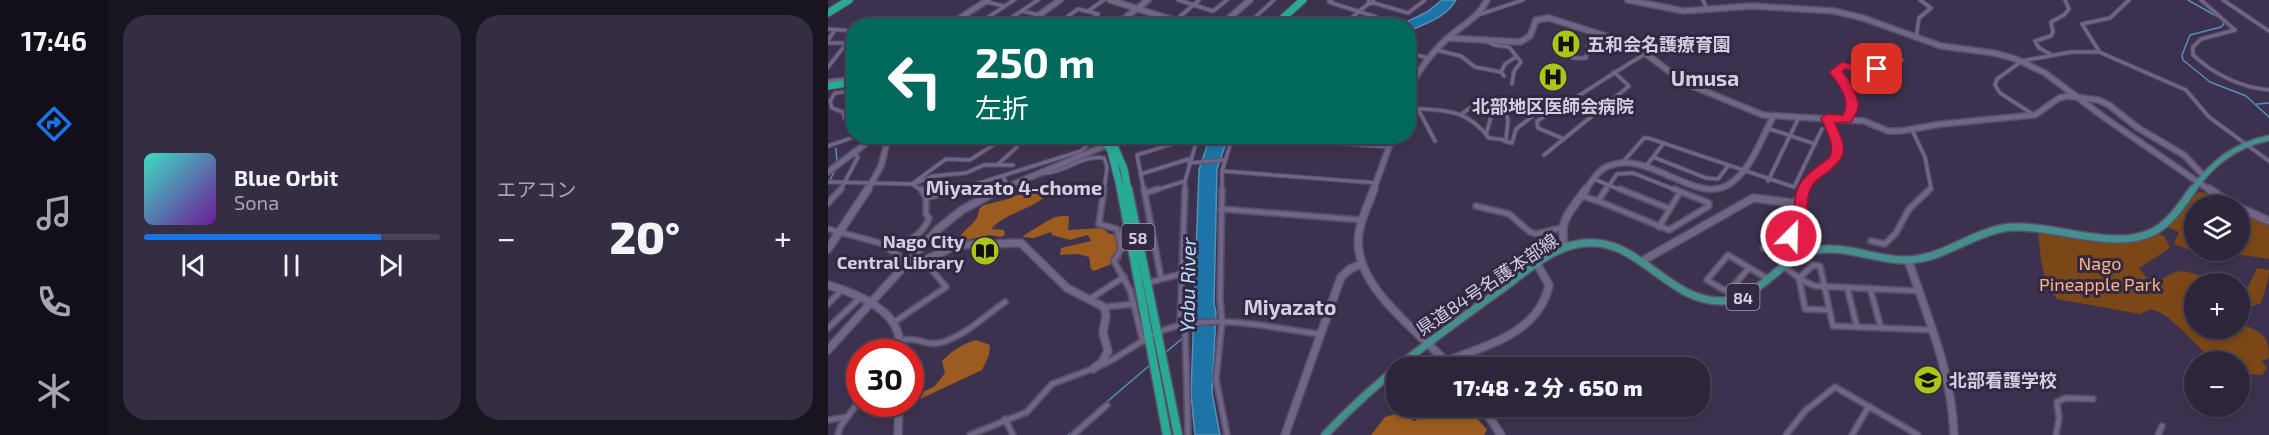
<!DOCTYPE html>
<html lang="ja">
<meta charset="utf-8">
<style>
:root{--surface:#2d263b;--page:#352e42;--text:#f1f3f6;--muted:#a7a5af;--line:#484355;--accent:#1a73e8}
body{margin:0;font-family:"Exo 2","Noto Sans JP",sans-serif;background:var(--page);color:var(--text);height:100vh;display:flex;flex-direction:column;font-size:22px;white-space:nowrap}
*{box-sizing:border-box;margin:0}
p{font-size:20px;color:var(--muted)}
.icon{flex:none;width:33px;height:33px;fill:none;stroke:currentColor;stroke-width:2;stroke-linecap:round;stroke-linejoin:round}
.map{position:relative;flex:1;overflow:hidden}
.details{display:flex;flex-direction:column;gap:15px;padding:15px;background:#191520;width:720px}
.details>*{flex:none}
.top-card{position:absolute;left:18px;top:18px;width:570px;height:126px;border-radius:24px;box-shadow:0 3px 9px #0003,0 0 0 2px var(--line);background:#00695c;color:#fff;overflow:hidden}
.tools{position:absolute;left:1356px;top:195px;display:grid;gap:12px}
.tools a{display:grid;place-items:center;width:66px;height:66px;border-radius:50%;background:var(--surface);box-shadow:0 3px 9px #0003,0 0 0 2px var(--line);font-size:30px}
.speed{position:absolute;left:18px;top:339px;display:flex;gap:12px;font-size:30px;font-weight:700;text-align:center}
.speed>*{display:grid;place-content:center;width:78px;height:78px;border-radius:50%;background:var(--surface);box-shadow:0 3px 9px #0003,0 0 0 2px var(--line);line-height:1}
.speed .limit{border:9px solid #d22;background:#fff;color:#111}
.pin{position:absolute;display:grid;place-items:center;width:51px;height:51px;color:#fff;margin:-26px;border-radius:12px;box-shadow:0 3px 9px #0006}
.me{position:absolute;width:66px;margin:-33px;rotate:23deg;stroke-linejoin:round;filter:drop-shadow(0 0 4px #0008)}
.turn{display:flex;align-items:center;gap:21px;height:126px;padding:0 30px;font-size:27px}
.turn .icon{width:78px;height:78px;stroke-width:2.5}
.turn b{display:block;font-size:42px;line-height:51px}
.big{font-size:45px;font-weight:800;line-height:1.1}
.details .tile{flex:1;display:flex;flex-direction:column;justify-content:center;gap:9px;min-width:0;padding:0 21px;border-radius:24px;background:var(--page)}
.song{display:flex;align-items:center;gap:18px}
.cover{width:72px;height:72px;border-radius:9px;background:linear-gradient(135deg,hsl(170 70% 55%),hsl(280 70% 35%))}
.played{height:6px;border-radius:3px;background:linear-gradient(90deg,var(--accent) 80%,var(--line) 80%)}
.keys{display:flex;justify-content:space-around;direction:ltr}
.heat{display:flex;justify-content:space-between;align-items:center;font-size:33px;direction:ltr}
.details .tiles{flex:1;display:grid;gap:15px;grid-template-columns:repeat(2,1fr)}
.trip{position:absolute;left:558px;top:357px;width:324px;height:60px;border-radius:24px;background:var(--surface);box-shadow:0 3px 9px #0003,0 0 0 2px var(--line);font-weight:800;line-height:60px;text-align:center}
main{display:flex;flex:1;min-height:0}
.dock{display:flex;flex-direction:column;width:108px;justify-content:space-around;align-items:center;background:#120f18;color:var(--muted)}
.dock .icon{width:42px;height:42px}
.dock .current{color:var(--accent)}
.dock b{font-size:27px;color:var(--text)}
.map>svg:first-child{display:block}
.green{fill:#7b4716}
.forest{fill:#9c5c1f}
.water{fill:#1d75a7;stroke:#5490b8;stroke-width:1.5}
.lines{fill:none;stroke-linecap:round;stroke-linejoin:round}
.stream{stroke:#5490b8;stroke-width:1.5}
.street-far1-casing{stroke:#584f68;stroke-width:5}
.street-casing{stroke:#584f68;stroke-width:8}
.secondary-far1-casing{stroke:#584f68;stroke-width:8}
.secondary-casing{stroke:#584f68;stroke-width:10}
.primary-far1-casing{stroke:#584f68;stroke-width:8}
.primary-casing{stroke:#584f68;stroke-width:10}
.highway-far1-casing{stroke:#584f68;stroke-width:9}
.highway-casing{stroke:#584f68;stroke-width:11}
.street-far1{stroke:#706586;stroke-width:3}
.street{stroke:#706586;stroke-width:4.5}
.secondary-far1{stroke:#706586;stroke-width:5}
.secondary{stroke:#706586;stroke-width:7}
.primary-far1{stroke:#458e90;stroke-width:5}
.primary{stroke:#458e90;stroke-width:7}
.highway-far1{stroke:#28aa96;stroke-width:7}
.highway{stroke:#28aa96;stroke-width:8}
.route{fill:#e11d48;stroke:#92132f;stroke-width:1.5}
.labels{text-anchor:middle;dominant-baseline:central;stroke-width:6;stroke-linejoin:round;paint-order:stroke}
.shield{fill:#322844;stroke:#a39cb2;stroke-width:1.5}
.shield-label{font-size:16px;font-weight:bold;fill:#d4cee1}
.poi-label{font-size:18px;font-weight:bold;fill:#d4cee1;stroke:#322844;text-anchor:start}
.park-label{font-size:18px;fill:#fdb57a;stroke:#322844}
.street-label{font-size:18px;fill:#d4cee1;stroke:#322844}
.neighbourhood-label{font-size:20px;font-weight:bold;fill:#d4cee1;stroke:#322844}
.water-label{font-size:20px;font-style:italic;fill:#bae0fc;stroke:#322844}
.quarter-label{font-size:21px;font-weight:bold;fill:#d4cee1;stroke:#322844}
</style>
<main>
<nav class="dock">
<b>17:46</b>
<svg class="icon current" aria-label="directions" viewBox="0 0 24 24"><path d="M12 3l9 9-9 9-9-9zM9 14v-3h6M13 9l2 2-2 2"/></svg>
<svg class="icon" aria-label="music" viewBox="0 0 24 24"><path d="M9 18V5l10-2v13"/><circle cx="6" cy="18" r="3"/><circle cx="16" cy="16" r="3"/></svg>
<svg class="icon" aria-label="phone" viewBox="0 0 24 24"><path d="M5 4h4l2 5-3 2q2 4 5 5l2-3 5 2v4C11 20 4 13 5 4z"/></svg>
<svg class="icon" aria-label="climate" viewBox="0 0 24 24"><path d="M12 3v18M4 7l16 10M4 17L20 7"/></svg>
</nav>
<section class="details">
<div class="tiles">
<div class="tile">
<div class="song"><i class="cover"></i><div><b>Blue Orbit</b><p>Sona</p></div></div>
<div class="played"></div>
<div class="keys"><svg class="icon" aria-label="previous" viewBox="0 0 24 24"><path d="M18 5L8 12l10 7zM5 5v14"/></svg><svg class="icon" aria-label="pause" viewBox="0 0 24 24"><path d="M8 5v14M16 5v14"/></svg><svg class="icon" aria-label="next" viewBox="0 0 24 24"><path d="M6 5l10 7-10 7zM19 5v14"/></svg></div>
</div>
<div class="tile"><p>エアコン</p>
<div class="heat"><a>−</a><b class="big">20°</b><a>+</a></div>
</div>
</div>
</section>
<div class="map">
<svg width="1441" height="435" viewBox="0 0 1441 435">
<rect width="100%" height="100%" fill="#3c324f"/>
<g class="green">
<path d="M1370,192L1378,193L1398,205L1366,206V250H1412V213L1441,225V259L1408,254L1407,259L1367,255V252L1346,244L1351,232L1339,227Z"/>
<path d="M1213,231L1309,240L1330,233L1337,237L1342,248L1311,268L1319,278L1318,287L1347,272L1356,271L1399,283L1366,284V328H1412V318L1414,324C1434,333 1441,334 1441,358L1434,361L1439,368L1434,375L1412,374V362C1400,361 1390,362 1380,355C1367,346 1337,307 1321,310C1318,310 1315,313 1312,314L1229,299C1213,281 1213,256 1210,233Z"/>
<path d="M1429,268L1441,270C1441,282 1436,291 1433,303L1412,311V287H1420Z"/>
</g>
<g class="forest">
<path d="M208,187L211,194H220C204,210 178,212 163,229L176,230L177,235L173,237L161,235L130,242C134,227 150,226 151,209L156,205L180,199Z"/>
<path d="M241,216L240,230L275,228L281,234H291L295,245L293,260L266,271L263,269L261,257L250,254L232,255L233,248L263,241L260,235L242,240L224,235L223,232L206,238L194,237C196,235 222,219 225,218C229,216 236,216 241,216Z"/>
<path d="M148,340L162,345L161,355L154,370L92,399L91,394L107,386L117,373L114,361C124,351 134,344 148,340Z"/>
<path d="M616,406C641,406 643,411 659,430L656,435H543L557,417L575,412L586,421Z"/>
</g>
<g class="water">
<path d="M614,0H628C618,18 598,23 581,31L580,26L572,25L599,12Z"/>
<path d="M382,137H400L389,169L386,304L388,312L384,393L392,435H367L363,394L371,170Z"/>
</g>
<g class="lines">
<g class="stream">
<path d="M1360,0L1390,17"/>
<path d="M1394,20L1396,24L1393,27L1362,35L1354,55L1355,60L1382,82L1418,96L1441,117"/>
<path d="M1429,104L1441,103"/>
<path d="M8,148L9,162"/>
<path d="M0,184L7,170"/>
<path d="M337,353L356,337"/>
<path d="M240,435L322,365"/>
</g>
<g class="street-far1-casing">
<g id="street-far1">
<path d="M350,0L385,11L399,0"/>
<path d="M504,0L501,2L548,17"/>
<path d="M541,0L540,4L546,3L545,0"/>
<path d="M875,0L879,9"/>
<path d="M1373,0L1407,30L1373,39L1365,47V55C1387,75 1411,87 1441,90"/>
<path d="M1395,0L1441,31"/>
<path d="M158,2L176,6"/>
<path d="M546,3L580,13L597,0"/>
<path d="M194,11L211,15"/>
<path d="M260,11L276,0"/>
<path d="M650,15L695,0"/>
<path d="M403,17L435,26"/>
<path d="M422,22L446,0"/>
<path d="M91,26L124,23"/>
<path d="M147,26L186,0"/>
<path d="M171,26L210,0"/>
<path d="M227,26L250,9L270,14L256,26"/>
<path d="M341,26L371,0"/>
<path d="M478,26L482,18"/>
<path d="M514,26L540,4"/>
<path d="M0,29L26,31"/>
<path d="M1088,38L1091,18L1103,8L1092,0"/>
<path d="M0,40L7,30"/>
<path d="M658,41L666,45L681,47L693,62L686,71L684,84"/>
<path d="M0,43H26"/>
<path d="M608,50L633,56L647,67L673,72L676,76"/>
<path d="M1271,51L1254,24L1282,18L1301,0"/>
<path d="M580,53L601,58"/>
<path d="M1224,55L1211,48L1207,41L1223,36L1225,32L1223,22L1236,15L1241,9L1237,0"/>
<path d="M745,58H758L761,42L775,35"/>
<path d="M0,67L19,43"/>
<path d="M673,72L677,64L688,57"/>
<path d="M16,79L26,67"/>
<path d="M0,81L26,78"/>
<path d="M26,91L7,93L2,101L4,108L15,112L17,119L26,122"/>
<path d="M654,100L663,117L658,134"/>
<path d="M580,108C616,111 637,107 661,138L678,140L680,120L674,101L654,100L635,113"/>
<path d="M590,109L607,141"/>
<path d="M1206,115L1172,93L1167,85L1169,79L1194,61L1243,52H1271L1358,90L1381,117L1441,161"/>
<path d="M1019,119L1025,105L1015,79L1006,72L1020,66L1045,71L1057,59L1074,60"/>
<path d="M939,128L987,144"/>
<path d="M1084,130L1097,157L1103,188L1100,191"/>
<path d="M407,136L561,147"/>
<path d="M736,139L710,128L709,121C746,100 780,76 817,54"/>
<path d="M676,141L684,143L688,129L710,112"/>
<path d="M135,143L148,136"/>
<path d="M0,146L29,136"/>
<path d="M716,155L801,86L786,72"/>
<path d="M825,157L878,178L890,179L900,166"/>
<path d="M795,162L816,138H820L966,187L994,129"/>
<path d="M361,163L396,160"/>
<path d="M169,165L189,147"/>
<path d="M818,166L836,143"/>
<path d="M394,171L549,183"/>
<path d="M210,173C234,176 252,154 276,158L279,167L276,191"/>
<path d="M313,174L361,159"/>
<path d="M175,176L179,185"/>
<path d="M766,179L795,191"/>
<path d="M940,181L971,117"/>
<path d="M0,182L84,184L94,191"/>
<path d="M88,183L105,176L138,173L156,165H185"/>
<path d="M84,184L118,159L142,160L179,136"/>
<path d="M12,191L30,157L26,153"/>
<path d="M126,191L253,151L263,142L253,136"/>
<path d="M316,191L309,155L369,136"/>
<path d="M325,191L357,181"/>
<path d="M357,191V181L370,136"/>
<path d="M394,191V171L405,136"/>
<path d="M777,191L789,174L805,173L850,191"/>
</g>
</g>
<g class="street-casing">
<g id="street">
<path d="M93,189L98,198L131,189"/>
<path d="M276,189L271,224L289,229L293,249L286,261L302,290L315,342"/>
<path d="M316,189L333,278"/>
<path d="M394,189L392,299L394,322L388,379L399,435"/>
<path d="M778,189L770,201L841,230L881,206V203L846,189"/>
<path d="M792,189L842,209"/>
<path d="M317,193L330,189"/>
<path d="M754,196L770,201"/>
<path d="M0,203L13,189"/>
<path d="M961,203L966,212L972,216"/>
<path d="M648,206L681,214L702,232L708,234L733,228"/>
<path d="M393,209L534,220"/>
<path d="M831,227L852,192"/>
<path d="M0,229L52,243L80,262"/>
<path d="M1043,241L1057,244L1068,233L1081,209L1102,189"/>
<path d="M935,248L967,234L974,225L972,200"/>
<path d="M63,250C78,241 95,236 101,218L98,214V198"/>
<path d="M955,266L971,278"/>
<path d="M921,268L902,290H896L879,280L900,255L940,279"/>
<path d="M971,279L987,286L1091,291"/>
<path d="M319,283L356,273"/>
<path d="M1019,287L1029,327"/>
<path d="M1042,288L1053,328"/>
<path d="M262,299L296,277"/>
<path d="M0,304L14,290"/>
<path d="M277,307L306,304"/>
<path d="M1001,310L977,309L971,278L985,265L992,266L1005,326L1105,330"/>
<path d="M65,323L118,287L100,265L89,267L87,264"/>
<path d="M357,324L360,435"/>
<path d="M352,325L357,189"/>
<path d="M0,328L32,298"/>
<path d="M58,352C88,325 91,351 118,341C140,333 158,315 177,302"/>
<path d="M271,366C294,357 312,339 336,330C385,312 442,328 492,334"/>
<path d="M177,419L185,435"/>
<path d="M0,420L18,417"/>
<path d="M10,435L12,427L32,400"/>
<path d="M142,435L199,412L224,384L264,369"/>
<path d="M245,435L279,405"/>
<path d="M958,435L977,411L1007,387L1090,435"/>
<path d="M1024,435L1041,406"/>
<path d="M1228,435L1231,418L1229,402L1238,398L1265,399"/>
<path d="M1330,435L1334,426"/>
</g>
</g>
<g class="secondary-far1-casing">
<g id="secondary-far1">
<path d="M282,0L364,26"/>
<path d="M800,0L856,11L924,6L1006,11L1035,18L1113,46L1166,53L1188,59L1217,73L1277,118L1383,191"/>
<path d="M124,23L160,0"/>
<path d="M196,26L232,0"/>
<path d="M287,26L320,0"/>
<path d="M392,26L422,0"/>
<path d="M620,38L692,42L702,36L708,20L721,18L806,45L857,83L935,115L1036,121L1060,131H1072L1114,124L1207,115L1231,98L1239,96L1270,100L1281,105L1310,128L1356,155L1373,173"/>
<path d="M580,93C589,71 604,52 622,36C636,24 651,17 659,0"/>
<path d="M0,172L48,136"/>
<path d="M39,191L53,166L59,143L47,137"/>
<path d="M169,191L279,145"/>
<path d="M545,191L565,136"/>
<path d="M757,191C762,184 767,174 775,169C817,143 868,209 903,183C924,168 933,139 945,117"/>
<path d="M976,191C983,173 1003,170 1010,153L1008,140L999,118"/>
</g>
</g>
<g class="secondary-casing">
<g id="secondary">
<path d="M546,189C541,203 533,218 531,233C522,286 593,332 624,368"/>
<path d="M1381,189L1406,206"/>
<path d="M1412,208L1441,221"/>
<path d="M737,247C729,220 744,210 758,189"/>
<path d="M0,249L40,189"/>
<path d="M1080,260C1100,318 1124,373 1126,435"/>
<path d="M814,261L925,198L965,203L972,199L977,189"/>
<path d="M80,262L91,263L129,245L193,243L239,288L276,307L278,316L275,333L280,351L274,362L265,369"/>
<path d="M0,285C24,292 62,306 70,333C72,339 71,346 71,352"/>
<path d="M0,350L109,230L134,210L172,189"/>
<path d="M619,361C659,345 711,333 721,285L709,264"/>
<path d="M654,406L673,435"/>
<path d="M70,435L71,404"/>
<path d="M457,435L513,277L522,269L533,264"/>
</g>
</g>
<g class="primary-far1-casing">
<path id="primary-far1" d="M1364,191C1384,163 1407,145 1441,138"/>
</g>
<g class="primary-casing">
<path id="primary" d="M497,435C550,378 611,334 674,289C696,273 718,252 745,245C808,229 835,301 893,301C932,301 951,257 988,250C1018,245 1048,260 1077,260C1114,260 1141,234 1176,228C1224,221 1292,257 1333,227C1346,217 1356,202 1365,189"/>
</g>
<g class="highway-far1-casing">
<g id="highway-far1">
<path d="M0,13L21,0"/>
<path d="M446,26L475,0"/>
<path d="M0,86L26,82"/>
<path d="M274,136L283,151L293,191"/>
<path d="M282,136L296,169L300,191"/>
<path d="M284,144L301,136"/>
</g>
</g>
<g class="highway-casing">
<g id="highway">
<path d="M293,189L339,435"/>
<path d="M300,189L350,435"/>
</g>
</g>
<use href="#street-far1" class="street-far1"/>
<use href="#street" class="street"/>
<use href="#secondary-far1" class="secondary-far1"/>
<use href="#secondary" class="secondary"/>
<use href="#primary-far1" class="primary-far1"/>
<use href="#primary" class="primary"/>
<use href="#highway-far1" class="highway-far1"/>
<use href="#highway" class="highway"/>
</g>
<path class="route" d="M1014,62L1040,68L1049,66L1055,69L1040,75L1017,69L1014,72C1021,78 1032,98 1030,109C1029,113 1025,118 1023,122L1007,123C1019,150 1021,156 996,175C991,178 986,182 983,188C977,200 980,213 981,225L968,239L963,241L956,236L967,224C964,184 971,180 1002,157C1007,144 998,131 993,118L999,114L1015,115C1024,100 1010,83 1001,72Z"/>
<defs>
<g id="hospital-disc" transform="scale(1.5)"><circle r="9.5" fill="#aac717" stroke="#322844"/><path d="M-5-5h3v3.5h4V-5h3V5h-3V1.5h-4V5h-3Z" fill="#111"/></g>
<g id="library-disc" transform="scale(1.5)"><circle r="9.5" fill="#aac717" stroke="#322844"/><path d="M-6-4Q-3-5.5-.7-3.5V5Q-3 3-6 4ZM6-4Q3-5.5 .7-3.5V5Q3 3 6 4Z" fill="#111"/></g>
<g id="school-disc" transform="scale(1.5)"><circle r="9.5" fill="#aac717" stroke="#322844"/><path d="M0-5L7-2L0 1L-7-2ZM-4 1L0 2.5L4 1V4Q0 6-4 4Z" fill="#111"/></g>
</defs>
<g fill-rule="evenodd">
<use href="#hospital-disc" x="738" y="44"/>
<use href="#hospital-disc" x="725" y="77"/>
<use href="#library-disc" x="157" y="251"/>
<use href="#school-disc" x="1100" y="380"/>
</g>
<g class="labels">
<g class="shield">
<rect x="293.5" y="224" width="33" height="26" rx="4.5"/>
<rect x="898.5" y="284" width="33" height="26" rx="4.5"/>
</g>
<g class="shield-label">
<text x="310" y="237">58</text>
<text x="915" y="297">84</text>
</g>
<g class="poi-label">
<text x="759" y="44">五和会名護療育園</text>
<text x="725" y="106" text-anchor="middle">北部地区医師会病院</text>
<text x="136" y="241" text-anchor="end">Nago City<tspan x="136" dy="21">Central Library</tspan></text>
<text x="1121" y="380">北部看護学校</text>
</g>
<g class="park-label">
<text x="1272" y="263">Nago<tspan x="1272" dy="21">Pineapple Park</tspan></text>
</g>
<g class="street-label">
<text transform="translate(659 284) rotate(-34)">県道84号名護本部線</text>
</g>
<g class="neighbourhood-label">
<text x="186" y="187">Miyazato 4-chome</text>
</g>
<g class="water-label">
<text transform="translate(359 285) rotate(-89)">Yabu River</text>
</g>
<g class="quarter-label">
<text x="877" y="77">Umusa</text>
<text x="462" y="306">Miyazato</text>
</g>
</g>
</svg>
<div class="tools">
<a><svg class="icon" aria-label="layers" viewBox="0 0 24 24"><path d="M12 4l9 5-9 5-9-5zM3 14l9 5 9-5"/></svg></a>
<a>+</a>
<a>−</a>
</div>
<div class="speed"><div class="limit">30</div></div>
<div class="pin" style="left:1049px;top:69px;background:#d93025"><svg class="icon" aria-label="arrive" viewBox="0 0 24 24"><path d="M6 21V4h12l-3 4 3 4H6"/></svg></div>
<svg class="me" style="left:963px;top:236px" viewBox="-20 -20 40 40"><circle r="17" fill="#e11d48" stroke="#fff" stroke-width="3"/><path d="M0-11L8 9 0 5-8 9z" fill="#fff"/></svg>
<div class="trip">17:48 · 2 分 · 650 m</div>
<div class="top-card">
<div class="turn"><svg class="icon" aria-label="left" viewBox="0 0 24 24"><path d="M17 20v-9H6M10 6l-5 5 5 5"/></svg><div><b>250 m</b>左折</div></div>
</div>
</div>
</main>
